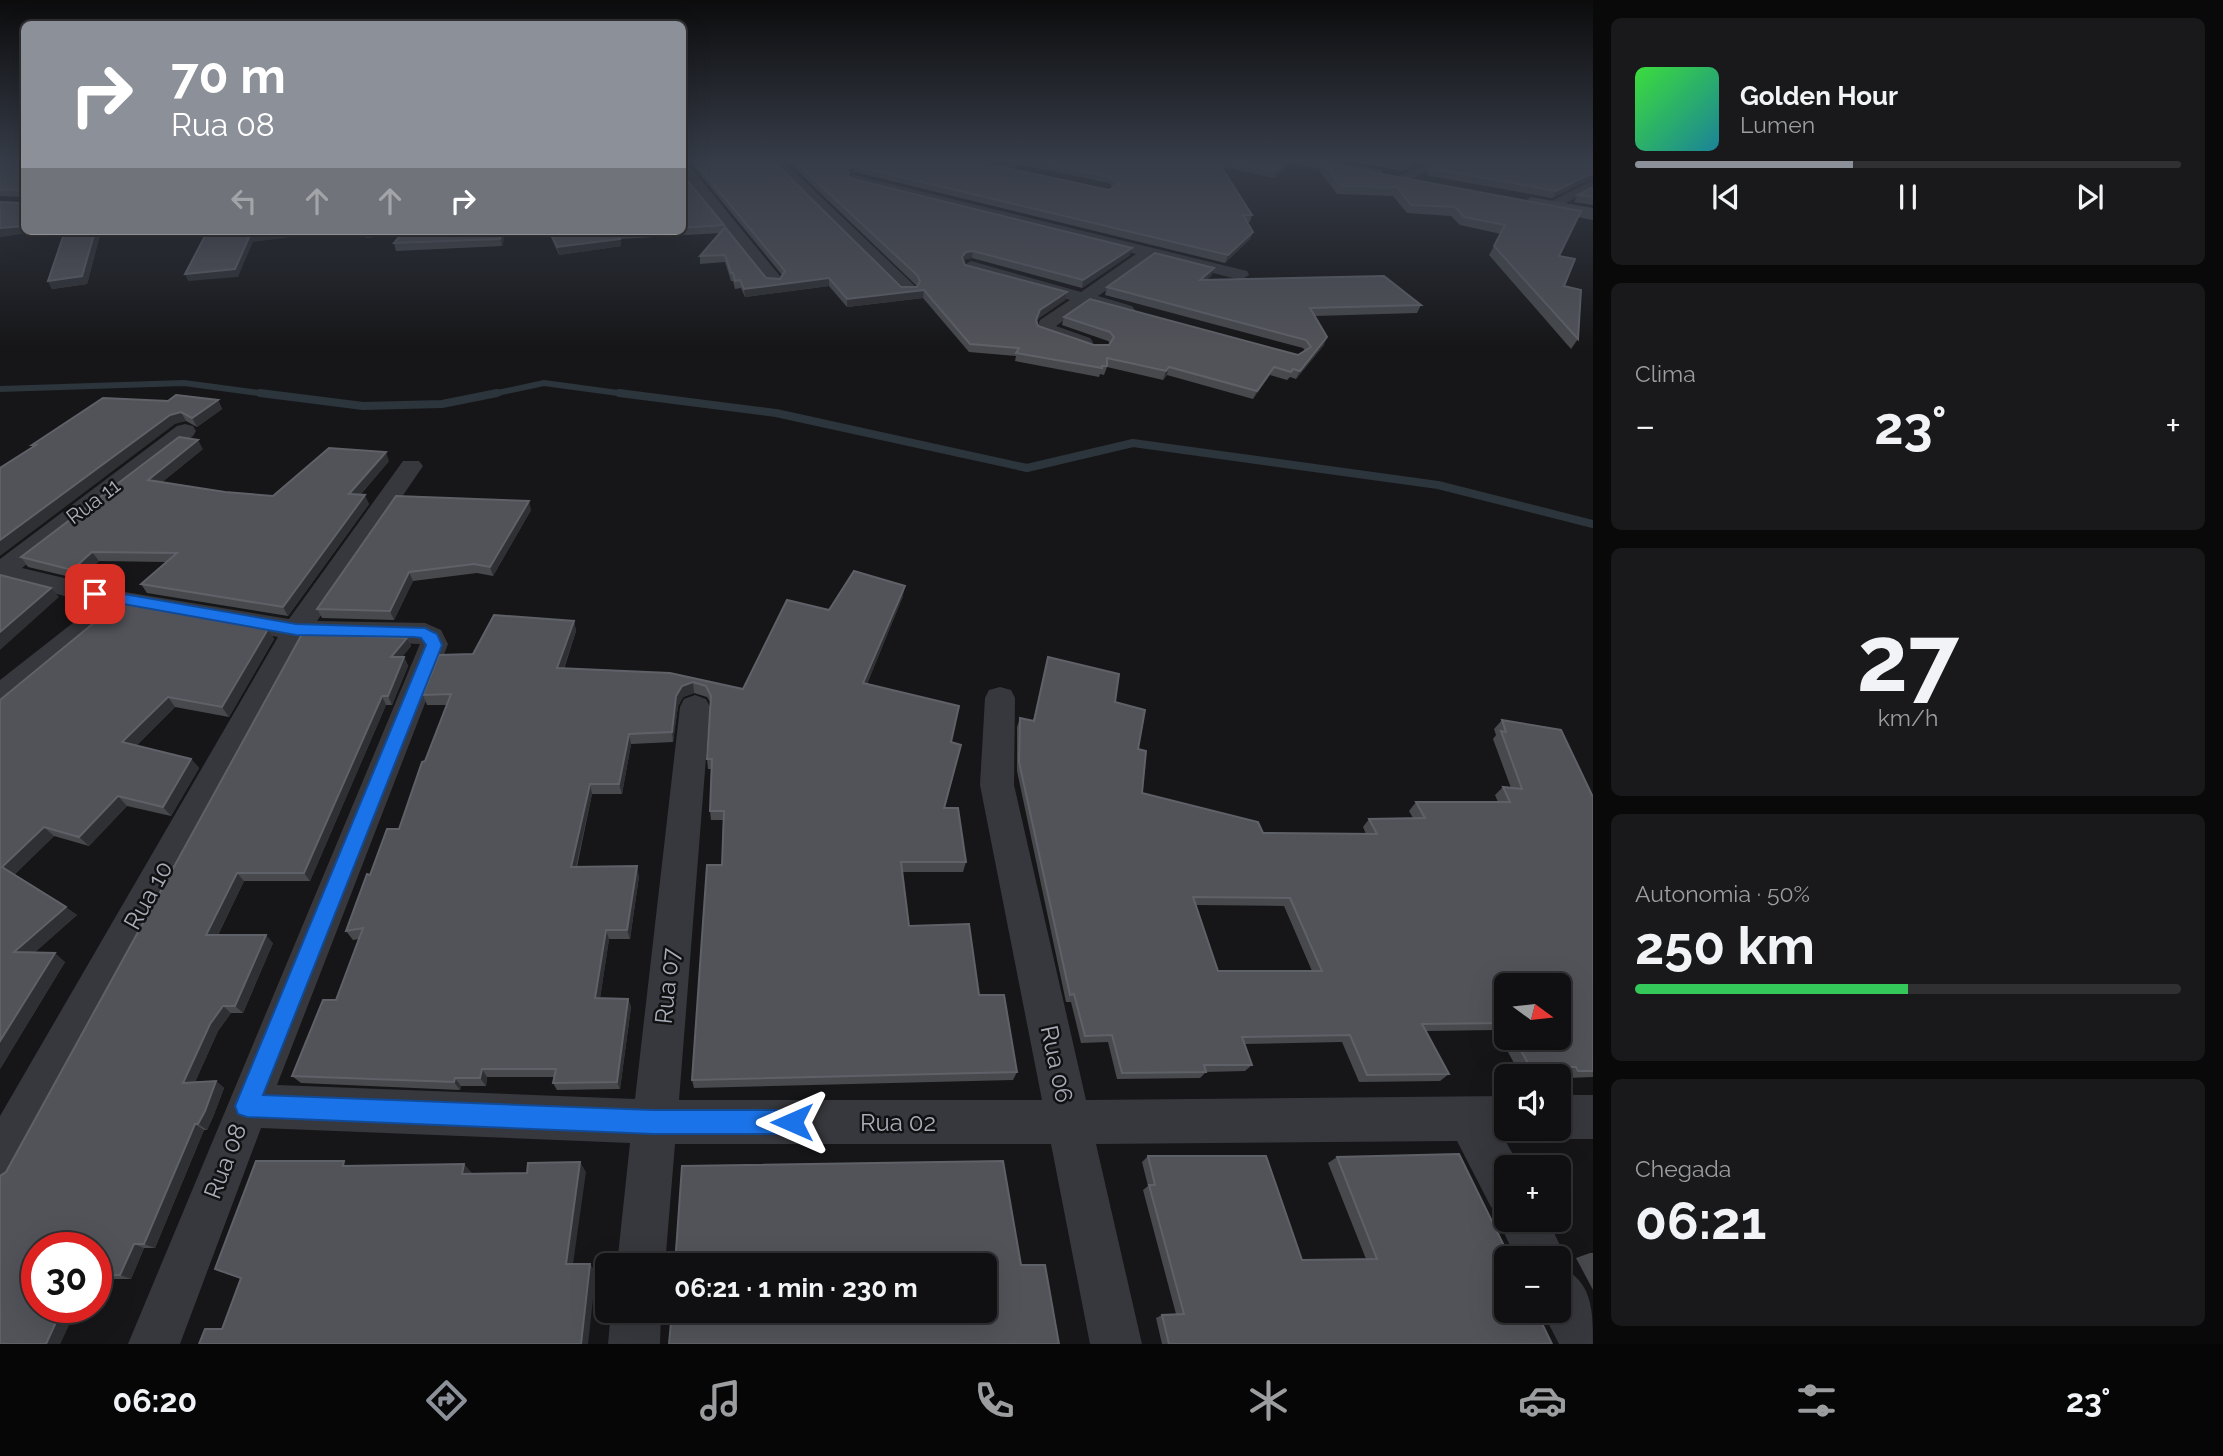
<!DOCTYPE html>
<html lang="pt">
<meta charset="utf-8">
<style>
:root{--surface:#101012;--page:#19191b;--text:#f1f3f6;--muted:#9c9d9f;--line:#303032;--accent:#8c9099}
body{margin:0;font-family:Raleway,sans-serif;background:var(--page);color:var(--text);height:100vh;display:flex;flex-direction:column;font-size:26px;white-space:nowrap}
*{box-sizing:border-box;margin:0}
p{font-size:23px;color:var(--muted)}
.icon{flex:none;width:38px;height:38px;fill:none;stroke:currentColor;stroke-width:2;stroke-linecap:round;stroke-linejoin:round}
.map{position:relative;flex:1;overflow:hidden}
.side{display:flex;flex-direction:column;gap:18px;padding:18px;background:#09090a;width:630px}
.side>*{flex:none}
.top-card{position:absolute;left:21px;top:21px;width:665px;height:214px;border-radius:10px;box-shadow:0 7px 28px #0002,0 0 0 2px var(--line);background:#8c9099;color:#fff;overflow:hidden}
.needle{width:46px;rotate:105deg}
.buttons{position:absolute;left:1494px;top:973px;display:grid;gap:14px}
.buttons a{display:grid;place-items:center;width:77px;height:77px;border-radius:10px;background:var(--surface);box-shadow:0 7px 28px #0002,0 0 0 2px var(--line);font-size:35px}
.speed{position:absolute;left:21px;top:1232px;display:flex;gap:14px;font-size:35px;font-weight:700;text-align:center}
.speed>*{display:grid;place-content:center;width:91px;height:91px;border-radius:50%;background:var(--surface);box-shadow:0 7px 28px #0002,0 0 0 2px var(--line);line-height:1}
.speed .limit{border:10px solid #d22;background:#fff;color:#111}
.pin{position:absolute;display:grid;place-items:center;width:60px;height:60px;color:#fff;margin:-30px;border-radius:14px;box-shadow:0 4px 10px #0006}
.me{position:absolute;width:77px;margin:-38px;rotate:270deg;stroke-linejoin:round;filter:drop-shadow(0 0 5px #0008)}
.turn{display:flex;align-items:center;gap:24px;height:147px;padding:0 35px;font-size:32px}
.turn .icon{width:91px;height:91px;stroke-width:2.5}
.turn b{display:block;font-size:49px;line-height:60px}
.lanes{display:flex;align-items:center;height:66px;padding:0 35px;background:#0003;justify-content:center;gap:35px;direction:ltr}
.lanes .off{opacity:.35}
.big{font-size:52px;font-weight:700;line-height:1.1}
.side .widget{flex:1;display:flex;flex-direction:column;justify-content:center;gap:10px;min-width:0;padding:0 24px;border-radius:10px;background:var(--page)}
.side .dial{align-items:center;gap:0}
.dial b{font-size:91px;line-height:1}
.song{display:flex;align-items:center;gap:21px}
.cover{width:84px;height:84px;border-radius:10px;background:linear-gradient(135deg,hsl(120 70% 55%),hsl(190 70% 35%))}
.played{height:7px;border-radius:4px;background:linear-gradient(90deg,var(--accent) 40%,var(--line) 40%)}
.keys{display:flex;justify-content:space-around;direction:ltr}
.heat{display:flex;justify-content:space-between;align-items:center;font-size:38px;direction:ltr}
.charge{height:10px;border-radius:5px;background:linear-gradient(90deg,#34c759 50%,var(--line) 0)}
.trip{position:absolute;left:595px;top:1253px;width:402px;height:70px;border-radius:10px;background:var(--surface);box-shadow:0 7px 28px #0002,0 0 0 2px var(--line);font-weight:700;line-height:70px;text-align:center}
.menu{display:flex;height:112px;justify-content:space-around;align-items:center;background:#060607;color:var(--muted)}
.menu .icon{width:49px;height:49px}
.menu .on{color:var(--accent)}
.menu b{font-size:32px;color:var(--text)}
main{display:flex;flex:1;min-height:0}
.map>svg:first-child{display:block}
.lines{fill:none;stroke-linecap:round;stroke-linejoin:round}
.stream-far1{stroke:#2c353c;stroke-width:6}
.stream{stroke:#2c353c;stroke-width:8}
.street{fill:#37383d;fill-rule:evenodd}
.secondary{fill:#45474d;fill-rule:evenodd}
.wall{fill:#47494d;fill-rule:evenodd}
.shaded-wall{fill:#2f3033}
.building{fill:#525359;stroke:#5f6168;stroke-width:2;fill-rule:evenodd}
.route{fill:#1a73e8;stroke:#114b97;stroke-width:2}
.labels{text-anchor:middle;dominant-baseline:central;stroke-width:5;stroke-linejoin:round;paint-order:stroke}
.street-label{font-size:21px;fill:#a8adb8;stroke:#111113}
.near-street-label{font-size:24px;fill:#a8adb8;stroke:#111113}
</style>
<main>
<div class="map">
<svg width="1593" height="1344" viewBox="0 0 1593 1344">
<rect width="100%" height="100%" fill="#161618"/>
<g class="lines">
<g class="stream-far1">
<path d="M0,389L184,383L274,395"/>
<path d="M488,395L544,383L633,395"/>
</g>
<g class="stream">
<path d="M260,393L363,406L442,404L497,393"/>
<path d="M619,393L776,413L1027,468L1133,443L1438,485L1593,524"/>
</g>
<g class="street">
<path d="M768,160H782L914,285L917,289L914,293H902Z"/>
<path d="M1011,160H1028L974,190L969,191L962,187Z"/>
<path d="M1434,160H1453L1406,181H1396L1394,178Z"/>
<path d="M682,162L687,163L780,276L783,280L780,284H768L682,175Z"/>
<path d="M854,175L1247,271L1249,275L1241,280L1152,258L1098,296L1132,306L1135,310L1132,314L1126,315L1087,304L1056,326L1090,338L1093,342L1090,346H1076L1039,333L1037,329L1040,320L1070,300L965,270L963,266L971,261L1081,292L1136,254L849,182V176Z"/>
<path d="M1593,180V189L1554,209H1544L1542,206Z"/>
<path d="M185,424L193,426L196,431L193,436L22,568L119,591L289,619L403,461H419L423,466L317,621L425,623L441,630L448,644L277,1085L635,1099L680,707L684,699L695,695L706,699L710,707L679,1100H1042L980,785L985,698L989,690L1000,687L1011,690L1015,698L1014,785L1086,1100L1507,1096V1129H1525L1523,1134L1505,1140L1520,1167H1507V1220H1548L1566,1258L1562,1268C1593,1282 1593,1313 1593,1344H1559L1542,1311H1559V1258H1516L1498,1220L1502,1212L1491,1207L1457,1141L1096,1144L1142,1344H1090L1051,1144H675L665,1265H617L630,1143L261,1128L180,1344H128L420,644L305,640L16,1176L0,1183V1116L278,637L124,610L11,705L0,708V680L97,604L0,580V559L177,426Z"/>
<path d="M1559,1095H1593V1139H1559L1543,1133L1542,1129H1559Z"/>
<path d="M611,1311H661L660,1344H608Z"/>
</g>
<g class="secondary">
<path d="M1294,160H1329L1381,170L1384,174L1375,179L1302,165Z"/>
<path d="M1531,197L1593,208V220L1524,207L1522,203Z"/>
</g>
</g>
<g class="wall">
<path d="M0,160H24V231H101L87,284L52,289L48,281L65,233H26L0,237L20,203L21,197L0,196Z"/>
<path d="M684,160H772L901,287H917V286L786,160H969L1109,190L1113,187L1109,183L998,160H1293L1292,162L1274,178L1222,167L1252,215L1250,222H1247L1253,232L1250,239L1225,263L855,172L848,174L849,178L1130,255L1082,288L972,258L965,259L963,261L965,265L1067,292L1065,300L1039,318L1037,322L1038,326L1094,345H1109L1110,343L1108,341L1062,325L1064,317L1298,355L1305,351L1303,348L1105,295L1107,287L1212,275L1206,280L1421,305L1417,313L1314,316L1324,345L1296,379L1290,377L1287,380L1270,375L1253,399L1167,375L1163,380L1107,367L1104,375L1100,374L1099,377L1015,361L1016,356L969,352L923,298L847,307L829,286L745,297L741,288L735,289L733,281H731L725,262L700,264V256L720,233L620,239L621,246L559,255L548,231H682V174L724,225V228L766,278L780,279L782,275L689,161Z"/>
<path d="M1343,160H1428L1403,171Z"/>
<path d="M1593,160V178L1552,198L1426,175L1429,168Z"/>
<path d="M1323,163L1581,211L1559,256L1564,286L1578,339L1571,349L1489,255L1501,234L1460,225L1451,216L1407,213L1393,196L1337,194L1320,171Z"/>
<path d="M1593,187V205L1574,202L1578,195Z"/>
<path d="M364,231H506L502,246L396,251L394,243L402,233L366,238Z"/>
<path d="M218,400L222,409L197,427L186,421L34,446L32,445L168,401Z"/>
<path d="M203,449L162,482L225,492L273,496L389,461L361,494L369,504L288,616L147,593L141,584L166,562L99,561L79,579L28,567L21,557Z"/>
<path d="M531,510L493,576L477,573L413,581L394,620L322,618L317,609Z"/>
<path d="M903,596L867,684L951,742L961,745L945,808L966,862L963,872H902L909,926L979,995L1017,1072L1013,1080L694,1088L692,1080L722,865L723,820H711L710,811L711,769H708L707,759L711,703L707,697L694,693L683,697L678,706L673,742L631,744L622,794H592L577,867L639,876L630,939H609L600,998L628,999L631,1007L620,1089L557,1090L553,1083L554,1077H487L486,1086H461L460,1090L301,1083L292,1076L336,1000L359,939L353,940L346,931L370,875L399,829L447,705H427L423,695L473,654L574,621L576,631L564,669L670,673L743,689L829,610Z"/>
<path d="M268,629L274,639L229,717L175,707L136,746L191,759L199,768L171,816L127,806L89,846L54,836L14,875L77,915L34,953L65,962L0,1069V700Z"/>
<path d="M407,638L411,646L402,657H404L408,666L392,705H386L310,881H244L218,935L273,943L243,1013H231L218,1031L195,1082L216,1081L224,1088L213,1117L207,1130H204L155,1248H144L131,1279H96V1248H37L77,1307L60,1344H0L6,1172Z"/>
<path d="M1048,657L1115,702L1138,749L1142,793L1263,833L1366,834L1363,827L1369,819L1413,818L1409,811L1416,802H1498L1495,795L1503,787L1511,788L1493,739L1496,735L1494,729L1502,720L1593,797V1077L1567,1078L1565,1074H1520L1496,1030L1426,1031L1449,1074L1440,1081L1359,1082L1342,1042L1244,1044L1252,1065L1245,1071L1206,1072L1200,1078L1117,1079L1108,1042L1081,1043L1071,1002H1066L1017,771V727L1020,718L1033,721ZM1195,905L1284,906L1312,971H1218ZM1507,985L1559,1038H1507Z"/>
<path d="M1148,1156L1302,1260L1366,1259L1328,1163L1337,1157L1552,1344H1162L1156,1318L1162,1315L1176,1314L1143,1190L1148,1186L1142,1162Z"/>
<path d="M1590,1253H1593V1290L1576,1258Z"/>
</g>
<g class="shaded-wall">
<path d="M1289,160H1293L1292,162L1274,178L1276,171Z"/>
<path d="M1416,160H1428L1403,171L1406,164Z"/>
<path d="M855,166V172L847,174V168Z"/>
<path d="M1593,173V178L1552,198L1556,191Z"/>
<path d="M22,226L26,233L0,237V228Z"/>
<path d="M95,231H101L87,284L52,289L48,281Z"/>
<path d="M280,231H292V237L253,242L238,277L188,281L185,274L250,235Z"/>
<path d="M364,231H411V232L366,238Z"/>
<path d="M502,231H506L502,246L500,239Z"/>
<path d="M1253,232L1250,239L1225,263L1228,255Z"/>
<path d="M620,239L621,246L559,255L557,247Z"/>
<path d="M1132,248L1130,255L1082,288L1083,280Z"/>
<path d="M973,251L972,258L965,259L961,265L962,257L966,252Z"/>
<path d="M1214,268L1212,275L1198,288L1200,280Z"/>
<path d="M829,278V286L745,297L744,289Z"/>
<path d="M924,290L923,298L847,307V299Z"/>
<path d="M1067,292L1065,300L1039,318L1035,328L1040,310Z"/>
<path d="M1327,337L1324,345L1296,379L1300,371Z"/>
<path d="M1169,367L1167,375L1163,380L1166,371Z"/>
<path d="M1274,367L1270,375L1253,399L1257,391Z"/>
<path d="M218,400L222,409L197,427L192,418Z"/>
<path d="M181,412L186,421L175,424L0,556V540L170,415Z"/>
<path d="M198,440L203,449L154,489L148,480Z"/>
<path d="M386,452L389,461L353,503L349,494Z"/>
<path d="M365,495L369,504L288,616L283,607Z"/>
<path d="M529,501L531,510L493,576L490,567Z"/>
<path d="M92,552L99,561L79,579L72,570Z"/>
<path d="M409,572L413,581L394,620L390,611Z"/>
<path d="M905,586L903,596L863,693V683Z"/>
<path d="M51,588L59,597L0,650V632Z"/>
<path d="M574,621L576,631L560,679L557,668Z"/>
<path d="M268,629L274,639L229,717L222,707Z"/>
<path d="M407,638L411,646L395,666L391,657Z"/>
<path d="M404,657L408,666L392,705L388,696Z"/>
<path d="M693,682L694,693L683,697L678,706L673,742L672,732L676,696L682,686Z"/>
<path d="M382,696L386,705L310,881L304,873Z"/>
<path d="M168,697L175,707L130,752L122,742Z"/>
<path d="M629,734L631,744L622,794L619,784Z"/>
<path d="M191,759L199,768L171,816L163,807Z"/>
<path d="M590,784L592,794L574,876L571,867Z"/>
<path d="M118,796L127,806L89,846L79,837Z"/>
<path d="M44,827L54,836L13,876L2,867Z"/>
<path d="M637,866L639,876L630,939L627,930Z"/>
<path d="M237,873L244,881L214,943L206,935Z"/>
<path d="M66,907L77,915L25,961L14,952Z"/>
<path d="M606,930L609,939L599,1006L595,998Z"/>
<path d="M266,935L273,943L243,1013L235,1006Z"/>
<path d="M55,953L65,962L0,1069V1041Z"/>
<path d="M628,999L631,1007L620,1089L617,1082Z"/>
<path d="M223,1006L231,1013L218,1031L192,1089L183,1083L210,1024Z"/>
<path d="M482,1069L487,1077L486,1086L480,1078Z"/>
<path d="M455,1078L461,1086L460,1090L454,1082Z"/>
<path d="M216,1081L224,1088L213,1117L207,1130L198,1124Z"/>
<path d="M195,1124L204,1130L155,1248L144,1244Z"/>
<path d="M580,1162L586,1172L572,1271L566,1264Z"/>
<path d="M464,1164L473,1174H462Z"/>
<path d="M134,1244L144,1248L131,1279L120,1275Z"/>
<path d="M590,1264L596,1272L588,1344H581Z"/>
<path d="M63,1307H77L60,1344H46Z"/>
</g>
<g class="building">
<path d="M0,160H24V226L0,228V202L20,203L23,193L20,190H0Z"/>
<path d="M693,160H772L901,287H917L920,281L917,275L793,160H969L1109,190L1119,184L1110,177L1031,160H1217L1252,215H1243L1253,232L1228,255L855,166L847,168L849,178L1132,248L1083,280L973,251L966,252L962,257L965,265L1067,292L1040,310L1036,320L1038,326L1094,345H1109L1114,337L1110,332L1064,317L1090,299L1298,355L1311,347L1306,340L1107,287L1155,253L1214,268L1200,280L1384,276L1421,305L1310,308L1327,337L1300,371L1293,369L1291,372L1274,367L1257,391L1169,367L1166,371L1107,358V366H1102V368L1016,353L1019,348L970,344L924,290L847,299L829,278L744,289L740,280L735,281L733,273H731L725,255L700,256L725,227L766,278L780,279L785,271Z"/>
<path d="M1220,160H1289L1276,171Z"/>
<path d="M1383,160H1416L1406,164Z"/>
<path d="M1448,160H1593V173L1556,191L1429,168Z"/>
<path d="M1323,163L1581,211L1559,256L1575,259L1564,286L1581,290L1578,339L1494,246L1505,225L1464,217L1455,207L1411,205L1397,187L1341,186Z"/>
<path d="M682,174L724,225L682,228Z"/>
<path d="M1593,187V197L1578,195Z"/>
<path d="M65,231H95L82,276L48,281Z"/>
<path d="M249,231H280L250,235L235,269L185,274L206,234L249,232Z"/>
<path d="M404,231H502L500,239L394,243Z"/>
<path d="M550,231H628L615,232L620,239L557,247Z"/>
<path d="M176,395L218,400L192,418L181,412L170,415L0,540V468L36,445H32L103,398L168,401Z"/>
<path d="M179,437L198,440L148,480L225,492L273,496L329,448L386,452L349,494L365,495L283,607L141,584L177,553L92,552L72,570L21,557Z"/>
<path d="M396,496L529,501L490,567L474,564L409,572L390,611L317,609Z"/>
<path d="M854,571L905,586L863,683L959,706L951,742L961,745L944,808H958L966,862H901L909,926L969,924L979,995H1004L1017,1072L692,1080L707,865H722L724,811H710L712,759H707L711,696L706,686L693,682L682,686L676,696L672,732L629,734L619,784H590L571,867L637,866L627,930H606L595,998L628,999L617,1082L553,1083L556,1069H482L480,1078H455L454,1082L292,1076L323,1000H336L363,928L346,931L367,874L370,875L387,829H399L422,762L425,761L451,694L423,695L439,655L473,654L494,615L574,621L557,668L670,673L743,689L787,600L829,610Z"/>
<path d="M0,575L51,588L0,632Z"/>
<path d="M118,603L268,629L222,707L168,697L122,742L191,759L163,807L118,796L79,837L44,827L2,867L66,907L14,952L55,953L0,1041V700Z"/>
<path d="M302,634L407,638L391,657H404L388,696H382L304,873H237L206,935H266L235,1006H223L210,1024L183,1083L216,1081L205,1111L198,1124H195L144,1244H134L120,1275H96V1248H37V1307H63L46,1344H0V1176L6,1172Z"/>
<path d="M1048,657L1119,674L1115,702L1145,710L1138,749L1146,751L1142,793L1258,822L1263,833L1377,834L1369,819L1425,818L1416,802H1510L1503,787L1522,789L1501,731L1506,732L1502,720L1561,730L1593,797V1071H1578L1576,1067H1530L1514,1038H1559V985H1507V1025L1505,1023L1422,1024L1449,1074L1367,1075L1350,1035L1242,1037L1252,1065H1204L1206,1072L1122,1073L1112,1035L1085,1036L1074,994L1070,995L1019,762L1020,718L1034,721ZM1193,897L1290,898L1322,971H1218Z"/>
<path d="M1459,1154L1510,1258H1507V1311H1536L1552,1344H1169L1162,1315L1184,1314L1149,1185H1155L1148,1156H1266L1302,1260L1377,1259L1337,1157Z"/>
<path d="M256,1161H344L343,1166L464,1164L462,1174L527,1173L528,1163L580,1162L566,1264H590L581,1344H199L205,1329H222L241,1278L215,1269Z"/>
<path d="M1003,1161L1021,1265H1045L1059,1344H669L672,1311H985V1265H675L682,1166Z"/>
</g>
<linearGradient id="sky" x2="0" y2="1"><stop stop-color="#0c0c0d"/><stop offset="0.46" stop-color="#363c48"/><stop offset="1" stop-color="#363c48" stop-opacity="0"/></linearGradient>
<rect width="1593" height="348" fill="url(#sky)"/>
<path class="route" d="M95,589L296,624L425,628L437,634L442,645L263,1095L653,1110H792L800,1114L804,1122L800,1130L792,1134H653L247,1117L238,1114L235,1106L426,645L421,638L414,637L296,635L90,598L88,594L90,591Z"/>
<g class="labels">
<g class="street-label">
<text transform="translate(93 501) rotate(-37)">Rua 11</text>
</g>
<g class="near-street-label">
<text transform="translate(148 895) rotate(-61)">Rua 10</text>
<text transform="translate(667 986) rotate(-84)">Rua 07</text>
<text transform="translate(1057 1064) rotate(78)">Rua 06</text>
<text x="898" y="1122">Rua 02</text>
<text transform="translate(225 1161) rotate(-69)">Rua 08</text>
</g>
</g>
</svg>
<div class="buttons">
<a><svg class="needle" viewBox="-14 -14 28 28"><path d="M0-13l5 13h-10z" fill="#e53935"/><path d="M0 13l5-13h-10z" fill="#9c9d9f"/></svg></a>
<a><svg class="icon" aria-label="sound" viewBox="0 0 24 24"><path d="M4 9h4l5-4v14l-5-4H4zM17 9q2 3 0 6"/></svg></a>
<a>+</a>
<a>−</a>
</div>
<div class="speed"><div class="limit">30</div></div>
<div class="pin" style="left:95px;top:594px;background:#d93025"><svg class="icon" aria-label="arrive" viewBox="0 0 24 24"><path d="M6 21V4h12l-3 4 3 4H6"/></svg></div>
<svg class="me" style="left:792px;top:1122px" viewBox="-20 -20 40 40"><path d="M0-17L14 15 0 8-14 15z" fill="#1a73e8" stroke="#fff" stroke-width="4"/></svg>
<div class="trip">06:21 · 1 min · 230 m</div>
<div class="top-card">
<div class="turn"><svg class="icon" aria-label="right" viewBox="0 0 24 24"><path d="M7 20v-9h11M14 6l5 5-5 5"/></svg><div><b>70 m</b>Rua 08</div></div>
<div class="lanes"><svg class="icon off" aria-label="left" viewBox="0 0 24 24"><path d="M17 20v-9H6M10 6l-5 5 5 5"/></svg><svg class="icon off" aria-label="ahead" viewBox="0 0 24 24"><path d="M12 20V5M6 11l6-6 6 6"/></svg><svg class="icon off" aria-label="ahead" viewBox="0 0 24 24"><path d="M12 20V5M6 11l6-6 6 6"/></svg><svg class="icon" aria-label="right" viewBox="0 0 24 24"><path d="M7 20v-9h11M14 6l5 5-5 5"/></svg></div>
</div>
</div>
<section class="side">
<div class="widget">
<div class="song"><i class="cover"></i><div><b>Golden Hour</b><p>Lumen</p></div></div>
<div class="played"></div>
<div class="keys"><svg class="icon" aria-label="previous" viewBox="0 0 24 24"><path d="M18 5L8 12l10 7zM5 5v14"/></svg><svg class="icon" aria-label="pause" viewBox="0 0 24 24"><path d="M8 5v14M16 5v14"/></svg><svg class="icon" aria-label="next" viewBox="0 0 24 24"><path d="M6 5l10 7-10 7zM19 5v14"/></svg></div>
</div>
<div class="widget"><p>Clima</p>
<div class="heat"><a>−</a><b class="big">23°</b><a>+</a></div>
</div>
<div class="widget dial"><b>27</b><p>km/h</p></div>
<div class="widget"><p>Autonomia · 50%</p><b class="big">250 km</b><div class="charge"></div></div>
<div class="widget"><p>Chegada</p><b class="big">06:21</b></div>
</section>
</main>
<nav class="menu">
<b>06:20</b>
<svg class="icon on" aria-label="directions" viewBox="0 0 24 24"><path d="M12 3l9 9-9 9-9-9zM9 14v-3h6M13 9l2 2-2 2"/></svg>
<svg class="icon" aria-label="music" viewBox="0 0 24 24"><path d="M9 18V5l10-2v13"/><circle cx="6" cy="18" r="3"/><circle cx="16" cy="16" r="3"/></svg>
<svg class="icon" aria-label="phone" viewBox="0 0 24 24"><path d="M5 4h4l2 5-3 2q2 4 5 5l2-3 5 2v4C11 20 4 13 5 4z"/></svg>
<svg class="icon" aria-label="climate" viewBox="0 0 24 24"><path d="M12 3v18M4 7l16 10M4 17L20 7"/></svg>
<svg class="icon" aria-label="car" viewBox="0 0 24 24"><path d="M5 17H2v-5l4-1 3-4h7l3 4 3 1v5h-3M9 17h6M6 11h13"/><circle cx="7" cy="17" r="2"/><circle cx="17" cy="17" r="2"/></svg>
<svg class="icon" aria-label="filters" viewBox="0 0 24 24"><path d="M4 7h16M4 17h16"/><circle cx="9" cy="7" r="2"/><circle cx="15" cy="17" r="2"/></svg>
<b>23°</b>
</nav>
